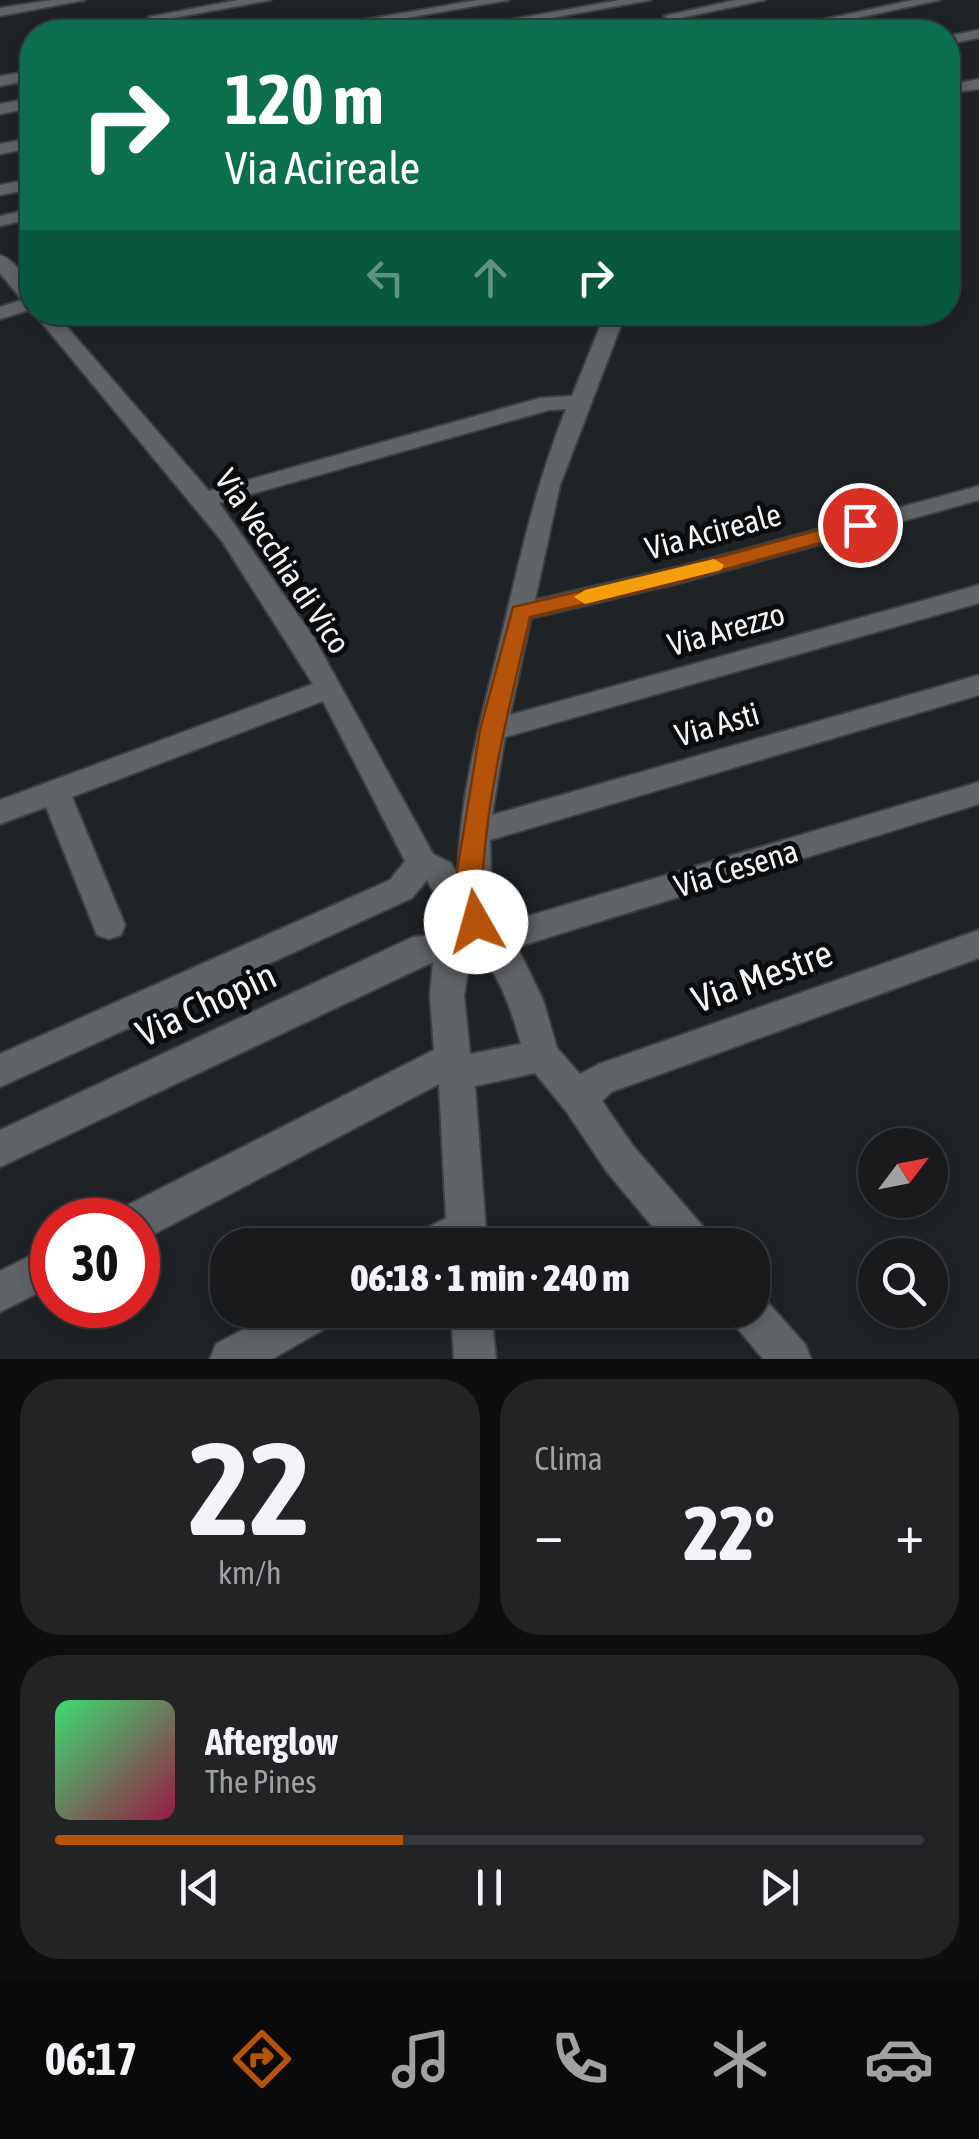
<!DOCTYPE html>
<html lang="it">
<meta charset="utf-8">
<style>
:root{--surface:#181a1c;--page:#212325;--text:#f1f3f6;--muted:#9fa1a3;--line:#36383b;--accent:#b45309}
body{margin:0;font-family:"Asap Condensed",sans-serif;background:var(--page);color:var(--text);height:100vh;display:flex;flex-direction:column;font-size:38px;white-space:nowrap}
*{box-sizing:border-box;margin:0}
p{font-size:32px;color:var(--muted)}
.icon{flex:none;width:55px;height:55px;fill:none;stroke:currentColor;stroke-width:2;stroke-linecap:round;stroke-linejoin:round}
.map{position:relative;height:1359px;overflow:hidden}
.panel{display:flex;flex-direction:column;gap:20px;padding:20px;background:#0d0e0f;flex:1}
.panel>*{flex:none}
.hud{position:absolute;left:20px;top:20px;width:940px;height:305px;border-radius:40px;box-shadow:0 5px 15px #0003,0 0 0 2px var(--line);background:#0b6e4f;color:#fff;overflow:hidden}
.needle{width:65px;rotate:58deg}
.tools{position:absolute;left:858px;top:1128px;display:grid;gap:20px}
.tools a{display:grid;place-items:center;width:90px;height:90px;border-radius:50%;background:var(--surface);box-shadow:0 5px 15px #0003,0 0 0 2px var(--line);font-size:50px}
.speed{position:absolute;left:30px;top:1198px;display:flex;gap:20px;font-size:50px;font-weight:700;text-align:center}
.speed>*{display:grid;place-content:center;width:130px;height:130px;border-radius:50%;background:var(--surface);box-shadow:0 5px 15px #0003,0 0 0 2px var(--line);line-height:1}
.speed .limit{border:15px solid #d22;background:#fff;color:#111}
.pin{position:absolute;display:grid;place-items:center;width:85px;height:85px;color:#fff;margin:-42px;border:5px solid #fff;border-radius:50%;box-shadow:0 2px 10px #0007}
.me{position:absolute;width:110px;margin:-55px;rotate:353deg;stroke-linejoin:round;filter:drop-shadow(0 0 8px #0008)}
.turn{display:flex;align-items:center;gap:35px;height:210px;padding:0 40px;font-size:45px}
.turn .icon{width:130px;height:130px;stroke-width:2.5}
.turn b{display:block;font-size:70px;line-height:85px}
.lanes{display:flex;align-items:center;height:95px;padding:0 40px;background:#0003;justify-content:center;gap:50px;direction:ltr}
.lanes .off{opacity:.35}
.big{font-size:75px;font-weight:800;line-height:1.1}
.panel .card{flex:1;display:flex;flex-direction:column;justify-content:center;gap:15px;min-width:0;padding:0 35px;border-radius:40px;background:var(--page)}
.panel .dial{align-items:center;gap:0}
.dial b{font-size:130px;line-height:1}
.song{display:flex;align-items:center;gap:30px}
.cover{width:120px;height:120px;border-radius:15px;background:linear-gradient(135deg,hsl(140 70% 55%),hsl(340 70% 35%))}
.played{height:10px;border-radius:5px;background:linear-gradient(90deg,var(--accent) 40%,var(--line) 40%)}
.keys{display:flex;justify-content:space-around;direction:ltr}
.heat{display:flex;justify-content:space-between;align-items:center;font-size:55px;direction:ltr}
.panel .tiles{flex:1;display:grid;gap:20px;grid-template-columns:1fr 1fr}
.card:last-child{grid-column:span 2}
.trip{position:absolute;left:210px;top:1228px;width:560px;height:100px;border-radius:40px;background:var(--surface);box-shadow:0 5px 15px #0003,0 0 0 2px var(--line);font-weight:800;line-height:100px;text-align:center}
.tab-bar{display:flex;height:160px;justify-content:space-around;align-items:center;background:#0a0a0b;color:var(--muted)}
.tab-bar .icon{width:70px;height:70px}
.tab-bar .on{color:var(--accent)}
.tab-bar b{font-size:45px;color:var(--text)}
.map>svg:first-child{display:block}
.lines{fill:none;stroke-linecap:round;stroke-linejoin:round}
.minor-casing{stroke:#3d3f42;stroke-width:4}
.minor{fill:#606367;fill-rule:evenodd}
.route{fill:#b45309;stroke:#753606;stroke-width:2.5}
.slow{fill:#f59e0b}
.labels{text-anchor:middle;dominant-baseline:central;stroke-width:10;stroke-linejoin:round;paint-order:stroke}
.street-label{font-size:32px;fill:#f2f4f6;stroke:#0b0c0d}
.near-street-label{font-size:38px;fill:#f2f4f6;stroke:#0b0c0d}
</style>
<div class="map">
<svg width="979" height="1359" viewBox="0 0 979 1359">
<rect width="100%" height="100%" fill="#202326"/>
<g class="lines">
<g class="minor-casing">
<g id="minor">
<path d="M52,0H85L0,16V8Z"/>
<path d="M238,0H271L156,21L149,17Z"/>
<path d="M477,0H509L326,32H296Z"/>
<path d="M620,0H651L473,32H444Z"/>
<path d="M736,0H765L671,20L664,16Z"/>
<path d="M913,0H940L792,32H766Z"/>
<path d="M653,28L660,32H643L645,29Z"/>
<path d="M979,30V38L948,44V36Z"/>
<path d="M32,71V80L0,86V76Z"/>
<path d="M979,79V89L948,93V85Z"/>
<path d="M32,98V108L0,114V104Z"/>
<path d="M32,138V148L0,154V144Z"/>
<path d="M32,179V189L0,195V185Z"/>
<path d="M32,209V219L0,226V216Z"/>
<path d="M0,255C22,264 32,288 32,309L0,319V307L22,300L0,273Z"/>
<path d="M33,312H54L209,491L540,398L572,396L606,312H626L560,485L535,600L683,566L979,486V500L683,582L531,618L510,715L979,585V603L505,737L492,815L979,675V695L490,840L492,919L498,925L979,782V804L517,947L543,1000L557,1048L580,1074L599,1064L979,930V958L611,1092L602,1101L633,1146L707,1231L713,1245H668L607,1172L566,1111L535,1073L475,1086L487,1245H416L422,1231L446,1218L439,1084L152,1235L138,1240V1220H119L124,1207L434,1050L430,996L433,962L0,1167V1130L413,937L442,934L451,923L427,880L412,898L0,1087V1054L390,880L405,861L323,701L72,797L125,925L121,935L109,939L97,935L46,807L0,824V800L313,684L222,541ZM566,409C533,491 517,573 496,658C478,730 459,801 458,875L451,863L433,854L314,638L219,503L549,410ZM472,941C498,973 510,1004 521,1044L470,1054L464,996Z"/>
<path d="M52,1245V1286L0,1312V1271Z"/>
<path d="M752,1292L762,1296L805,1344L811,1359H763L734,1324L728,1310H752Z"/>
<path d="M279,1310H339L333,1324L272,1359H210L216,1344Z"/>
<path d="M451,1310H491L496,1359H454Z"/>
</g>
</g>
<use href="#minor" class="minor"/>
</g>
<path class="route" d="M860,519L867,521V530L683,581L530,617C511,700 489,784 483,869C482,888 494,912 485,930L476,933L466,930L457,872L480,730L513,607L682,567Z"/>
<path class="slow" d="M714,559L724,565L721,570L585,604L574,597L585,590Z"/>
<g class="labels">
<g class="street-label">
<text transform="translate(713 531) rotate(-15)">Via Acireale</text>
<text transform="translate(283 561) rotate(56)">Via Vecchia di Vico</text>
<text transform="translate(726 629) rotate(-16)">Via Arezzo</text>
<text transform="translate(717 724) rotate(-16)">Via Asti</text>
<text transform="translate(736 868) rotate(-17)">Via Cesena</text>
</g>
<g class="near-street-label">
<text transform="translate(762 976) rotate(-20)">Via Mestre</text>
<text transform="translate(206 1004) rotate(-25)">Via Chopin</text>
</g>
</g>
</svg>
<div class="tools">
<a><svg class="needle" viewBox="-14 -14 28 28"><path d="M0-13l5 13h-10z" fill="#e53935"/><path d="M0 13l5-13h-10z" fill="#9fa1a3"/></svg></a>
<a><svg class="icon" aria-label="search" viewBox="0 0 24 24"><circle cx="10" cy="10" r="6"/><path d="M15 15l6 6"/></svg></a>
</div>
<div class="speed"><div class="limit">30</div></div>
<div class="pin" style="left:860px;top:525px;background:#d93025"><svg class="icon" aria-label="arrive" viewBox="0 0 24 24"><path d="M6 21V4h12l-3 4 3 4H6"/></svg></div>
<svg class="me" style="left:476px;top:922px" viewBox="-20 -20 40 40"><circle r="19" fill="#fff"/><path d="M0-13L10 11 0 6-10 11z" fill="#b45309"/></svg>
<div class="trip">06:18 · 1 min · 240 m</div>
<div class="hud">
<div class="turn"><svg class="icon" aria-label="right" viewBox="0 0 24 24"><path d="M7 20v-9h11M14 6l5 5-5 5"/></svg><div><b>120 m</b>Via Acireale</div></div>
<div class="lanes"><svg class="icon off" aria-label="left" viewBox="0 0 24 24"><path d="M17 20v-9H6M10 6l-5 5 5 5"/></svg><svg class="icon off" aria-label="ahead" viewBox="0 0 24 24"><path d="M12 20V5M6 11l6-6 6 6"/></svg><svg class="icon" aria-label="right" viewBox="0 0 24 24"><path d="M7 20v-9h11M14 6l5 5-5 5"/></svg></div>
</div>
</div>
<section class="panel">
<div class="tiles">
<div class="card dial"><b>22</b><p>km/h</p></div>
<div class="card"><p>Clima</p>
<div class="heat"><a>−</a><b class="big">22°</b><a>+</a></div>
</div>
<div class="card">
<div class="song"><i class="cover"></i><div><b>Afterglow</b><p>The Pines</p></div></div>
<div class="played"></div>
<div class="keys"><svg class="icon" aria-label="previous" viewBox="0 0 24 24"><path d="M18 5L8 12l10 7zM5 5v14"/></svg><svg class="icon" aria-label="pause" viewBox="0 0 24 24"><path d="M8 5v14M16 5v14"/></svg><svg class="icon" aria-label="next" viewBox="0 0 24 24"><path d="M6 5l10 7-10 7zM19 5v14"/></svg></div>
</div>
</div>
</section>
<nav class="tab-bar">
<b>06:17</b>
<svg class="icon on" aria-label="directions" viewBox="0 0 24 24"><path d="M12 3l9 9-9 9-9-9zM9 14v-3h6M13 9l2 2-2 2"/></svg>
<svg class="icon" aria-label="music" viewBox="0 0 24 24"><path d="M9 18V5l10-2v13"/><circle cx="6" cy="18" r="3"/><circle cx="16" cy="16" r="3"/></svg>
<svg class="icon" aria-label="phone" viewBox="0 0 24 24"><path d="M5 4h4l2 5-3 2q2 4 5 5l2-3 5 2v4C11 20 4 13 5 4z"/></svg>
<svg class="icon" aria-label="climate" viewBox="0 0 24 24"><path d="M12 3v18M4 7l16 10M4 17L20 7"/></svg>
<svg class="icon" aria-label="car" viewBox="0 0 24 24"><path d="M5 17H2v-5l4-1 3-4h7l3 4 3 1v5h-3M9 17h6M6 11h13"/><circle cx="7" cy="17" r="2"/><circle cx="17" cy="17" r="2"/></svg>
</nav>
